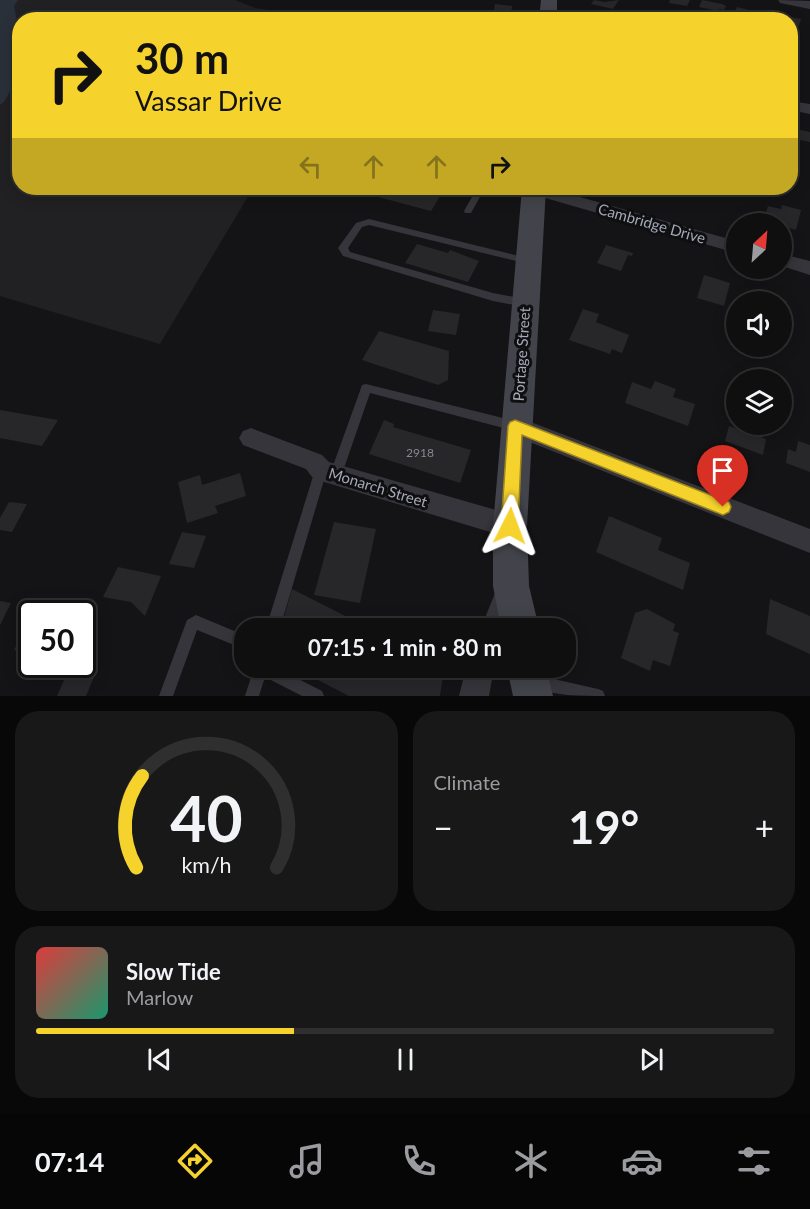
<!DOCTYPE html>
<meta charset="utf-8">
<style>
:root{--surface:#0f0f10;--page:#181819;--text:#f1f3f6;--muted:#9b9c9f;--line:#2f2f30;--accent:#f6d22c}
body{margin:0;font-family:Lato,sans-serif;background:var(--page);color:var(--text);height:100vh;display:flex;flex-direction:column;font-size:22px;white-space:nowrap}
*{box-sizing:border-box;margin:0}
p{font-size:20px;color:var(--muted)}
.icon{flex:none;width:33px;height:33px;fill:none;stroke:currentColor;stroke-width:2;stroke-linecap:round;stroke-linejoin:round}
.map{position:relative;height:696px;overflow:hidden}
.side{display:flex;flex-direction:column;gap:15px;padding:15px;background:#080809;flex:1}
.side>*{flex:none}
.hud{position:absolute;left:12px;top:12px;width:786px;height:183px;border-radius:24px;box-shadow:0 3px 15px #0003,0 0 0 2px var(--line);background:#f6d22c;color:#111;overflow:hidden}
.needle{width:39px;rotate:26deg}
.tools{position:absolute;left:726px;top:213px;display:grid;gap:12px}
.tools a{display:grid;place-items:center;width:66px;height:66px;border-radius:50%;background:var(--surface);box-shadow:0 3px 15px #0003,0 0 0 2px var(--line);font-size:30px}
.speed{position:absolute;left:18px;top:600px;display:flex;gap:12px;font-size:30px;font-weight:700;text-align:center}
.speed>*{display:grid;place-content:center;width:78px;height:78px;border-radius:50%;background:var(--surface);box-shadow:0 3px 15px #0003,0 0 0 2px var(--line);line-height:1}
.speed .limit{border:3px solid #111;border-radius:9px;background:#fff;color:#111}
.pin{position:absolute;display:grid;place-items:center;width:51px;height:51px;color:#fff;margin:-62px -26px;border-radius:50% 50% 50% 0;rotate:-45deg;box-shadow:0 0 6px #0007}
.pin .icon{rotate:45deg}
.me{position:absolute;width:66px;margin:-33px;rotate:3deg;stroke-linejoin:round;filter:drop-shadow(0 0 4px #0008)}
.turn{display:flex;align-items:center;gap:21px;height:126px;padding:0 24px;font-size:27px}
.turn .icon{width:78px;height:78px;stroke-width:2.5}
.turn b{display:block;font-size:42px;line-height:51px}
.lanes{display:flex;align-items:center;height:57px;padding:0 24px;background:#0003;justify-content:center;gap:30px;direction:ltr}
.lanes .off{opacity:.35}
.big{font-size:45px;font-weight:700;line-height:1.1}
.side .card{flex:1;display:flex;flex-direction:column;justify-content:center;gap:9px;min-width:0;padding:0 21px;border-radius:24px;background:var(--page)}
.side .dial{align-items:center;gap:0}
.dial svg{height:156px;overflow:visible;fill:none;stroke:var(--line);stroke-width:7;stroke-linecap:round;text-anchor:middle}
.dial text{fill:var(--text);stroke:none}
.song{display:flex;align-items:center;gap:18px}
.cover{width:72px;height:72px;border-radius:9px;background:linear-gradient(135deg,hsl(0 70% 55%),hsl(160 70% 35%))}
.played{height:6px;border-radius:3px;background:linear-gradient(90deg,var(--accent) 35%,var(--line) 35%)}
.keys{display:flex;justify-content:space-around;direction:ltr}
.heat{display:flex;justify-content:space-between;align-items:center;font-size:33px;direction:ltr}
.side .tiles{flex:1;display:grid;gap:15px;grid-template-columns:1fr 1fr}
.card:last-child{grid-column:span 2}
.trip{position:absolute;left:234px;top:618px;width:342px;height:60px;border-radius:24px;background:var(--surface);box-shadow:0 3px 15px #0003,0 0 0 2px var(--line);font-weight:700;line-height:60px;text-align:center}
.dock{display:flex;height:96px;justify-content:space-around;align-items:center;background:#060606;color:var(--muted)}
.dock .icon{width:42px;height:42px}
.dock .active{color:var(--accent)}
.dock b{font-size:27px;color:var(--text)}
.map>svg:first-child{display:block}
.built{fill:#212023}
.water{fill:#2a303a}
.building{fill:#27272a}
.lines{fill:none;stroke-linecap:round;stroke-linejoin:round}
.service{fill:#35353b;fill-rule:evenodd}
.minor{fill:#35353b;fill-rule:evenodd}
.secondary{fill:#43444b;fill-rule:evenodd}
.route{fill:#f6d22c;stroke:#a0881d;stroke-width:1.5}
.labels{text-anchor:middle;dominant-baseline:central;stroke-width:6;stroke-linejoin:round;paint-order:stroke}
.number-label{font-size:12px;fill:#858793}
.street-label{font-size:15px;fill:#a5a8b7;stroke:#0f0f11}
</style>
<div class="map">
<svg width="810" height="696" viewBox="0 0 810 696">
<rect width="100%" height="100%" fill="#141416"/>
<path class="built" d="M0,0H235L255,8L330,19L20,20V188H253L160,344L0,296Z"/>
<path class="water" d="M0,0H18L14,6C20,35 23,57 12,85C9,93 7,100 0,105Z"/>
<g class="building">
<path d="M594,0L605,2L619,0L613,9L591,4Z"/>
<path d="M670,0H690L687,6L669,3Z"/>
<path d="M702,0L722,4L726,6L724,10L719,9L718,11L699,7Z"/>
<path d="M495,4L512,6L511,16H508L507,18L495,17L496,15H493Z"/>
<path d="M737,7L762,13L760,18L740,14V12L735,11Z"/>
<path d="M596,11L606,13L605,15L621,20H591Z"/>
<path d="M773,14L801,19L799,26L790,25V20L771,19Z"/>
<path d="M791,128L810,132V142L790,138Z"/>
<path d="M344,188H445L431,211Z"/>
<path d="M782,205L801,210L796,230L782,226V220L765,216L768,206L781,209Z"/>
<path d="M417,244L448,253L450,250L479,261L468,282L405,263Z"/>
<path d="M606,245L633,253L632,256L628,255L621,271L597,263Z"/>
<path d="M704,275L730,283L724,306L697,298Z"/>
<path d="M762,294L777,296V298L787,301L784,315H782V302H751L752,296L760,298Z"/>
<path d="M583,309L599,314L596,322L629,335L622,353L612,349L610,354L569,340Z"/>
<path d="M433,310L460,314L456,335L428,331Z"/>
<path d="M379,331L449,351L448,380L438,385L362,360Z"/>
<path d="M655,381L676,389L673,397L695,404L688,426L625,403L632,382L651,389Z"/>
<path d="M0,410L58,420L42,446L0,438Z"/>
<path d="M384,420L394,424L393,427L471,450L460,483L369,454Z"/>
<path d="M729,426L766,439L763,455L725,441Z"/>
<path d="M798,441L810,445V472L786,463L788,449L796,452Z"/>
<path d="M240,473L246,496L215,506L218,513L187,523L178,482L200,475L202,485Z"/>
<path d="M9,502L27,504L12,532L0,530V518Z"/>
<path d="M609,516L662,538L658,550L690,563L683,590L596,552Z"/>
<path d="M334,522L376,529L360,603L314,595Z"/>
<path d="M182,532L206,536L194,568L169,564Z"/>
<path d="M118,567L161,576L145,616L131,602L103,597Z"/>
<path d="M292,589L369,628H281Z"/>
<path d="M770,599L810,616V654L766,634Z"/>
<path d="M0,601L11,603L0,625Z"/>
<path d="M647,609L675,624L673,631L679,633L670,666L653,660L650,671L621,658L635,613Z"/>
<path d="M32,616V654L14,650Z"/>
<path d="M70,667L96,672L86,696H57Z"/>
<path d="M295,668H444L440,696H349Z"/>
</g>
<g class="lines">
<g class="service">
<path d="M477,188H485L471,213H465L464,211Z"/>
<path d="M369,219L531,259L533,261L528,264L369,225L362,227L348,248L350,252L493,293L525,299L530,303L525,307L493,301L343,256L338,248L356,223Z"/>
<path d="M366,384L515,421L519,423L521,426L519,429L515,431L370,393L342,474L340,478L336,479L332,478L330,474L361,388L362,385Z"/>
<path d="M321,465L325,466L327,470L280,628H266L315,470L317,466Z"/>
<path d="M196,615L244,635V649L197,630L173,696H159L187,620Z"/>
<path d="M254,668H277L322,691L324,696H302L265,677L259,696H245Z"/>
<path d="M536,675L598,689L603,691L605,696C580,696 555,696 531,687L529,682L531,677Z"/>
</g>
<g class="minor">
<path d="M778,0L810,1V9L780,3Z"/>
<path d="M790,101L810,104V114L790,110Z"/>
<path d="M526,188H548L736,241V253L528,193Z"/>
<path d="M782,254L810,261V275L782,266Z"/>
<path d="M515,416L810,529V553L507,433L504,426L507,419Z"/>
<path d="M251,428L322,455L329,462L510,514L519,518L523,526L519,534L510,538L321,481L312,477L306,469L243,445L239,438L243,431Z"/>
<path d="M509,579L519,583L523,592L509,628H481L499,583Z"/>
<path d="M466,668H494L489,696H459Z"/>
</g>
<g class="secondary">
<path d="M541,0H557V20H539Z"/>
<path d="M522,188H546L527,526L529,586L539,628H501L493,586V526Z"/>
<path d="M507,668H546L553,696H513Z"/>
</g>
</g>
<path class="route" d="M515,420L729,502L731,507L729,512L723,515L522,435L518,526L515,531L510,534L504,531L501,526L508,426L510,422Z"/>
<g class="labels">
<g class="number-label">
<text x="420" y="452">2918</text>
</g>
<g class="street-label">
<text transform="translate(652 223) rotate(16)">Cambridge Drive</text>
<text transform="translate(521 354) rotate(-86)">Portage Street</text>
<text transform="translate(378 487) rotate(17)">Monarch Street</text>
</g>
</g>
</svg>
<div class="tools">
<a><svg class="needle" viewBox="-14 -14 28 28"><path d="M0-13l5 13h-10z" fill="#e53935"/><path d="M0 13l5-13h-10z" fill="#9b9c9f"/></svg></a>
<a><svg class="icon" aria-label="sound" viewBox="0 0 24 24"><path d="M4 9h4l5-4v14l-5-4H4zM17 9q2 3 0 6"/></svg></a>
<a><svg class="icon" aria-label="layers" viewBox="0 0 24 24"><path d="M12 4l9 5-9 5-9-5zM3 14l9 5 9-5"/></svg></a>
</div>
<div class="speed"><div class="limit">50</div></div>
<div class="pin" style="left:723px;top:507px;background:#d93025"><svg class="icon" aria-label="arrive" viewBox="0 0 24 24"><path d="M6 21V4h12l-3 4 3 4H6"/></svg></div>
<svg class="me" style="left:510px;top:526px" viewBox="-20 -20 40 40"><path d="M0-17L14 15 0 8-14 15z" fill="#f6d22c" stroke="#fff" stroke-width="4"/></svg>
<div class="trip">07:15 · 1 min · 80 m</div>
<div class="hud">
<div class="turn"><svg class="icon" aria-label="right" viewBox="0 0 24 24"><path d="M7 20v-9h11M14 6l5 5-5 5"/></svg><div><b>30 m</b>Vassar Drive</div></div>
<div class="lanes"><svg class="icon off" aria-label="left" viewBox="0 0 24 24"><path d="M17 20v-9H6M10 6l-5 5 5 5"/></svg><svg class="icon off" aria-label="ahead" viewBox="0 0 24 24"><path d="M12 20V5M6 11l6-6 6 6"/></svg><svg class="icon off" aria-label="ahead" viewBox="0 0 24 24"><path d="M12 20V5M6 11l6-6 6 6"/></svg><svg class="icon" aria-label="right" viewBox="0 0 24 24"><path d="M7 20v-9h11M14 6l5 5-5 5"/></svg></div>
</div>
</div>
<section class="side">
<div class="tiles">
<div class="card dial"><svg viewBox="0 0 100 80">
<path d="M14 69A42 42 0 1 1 86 69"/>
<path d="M14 69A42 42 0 0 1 17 22" stroke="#f6d22c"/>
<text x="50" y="56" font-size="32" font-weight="700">40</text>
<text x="50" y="72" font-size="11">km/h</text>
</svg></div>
<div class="card"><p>Climate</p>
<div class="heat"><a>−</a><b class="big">19°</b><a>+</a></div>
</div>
<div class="card">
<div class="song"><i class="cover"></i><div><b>Slow Tide</b><p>Marlow</p></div></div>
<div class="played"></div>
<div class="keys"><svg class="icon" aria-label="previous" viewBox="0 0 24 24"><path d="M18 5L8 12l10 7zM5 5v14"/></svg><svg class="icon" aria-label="pause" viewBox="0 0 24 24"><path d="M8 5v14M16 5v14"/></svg><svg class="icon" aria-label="next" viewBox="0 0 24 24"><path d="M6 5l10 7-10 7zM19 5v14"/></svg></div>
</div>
</div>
</section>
<nav class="dock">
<b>07:14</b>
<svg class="icon active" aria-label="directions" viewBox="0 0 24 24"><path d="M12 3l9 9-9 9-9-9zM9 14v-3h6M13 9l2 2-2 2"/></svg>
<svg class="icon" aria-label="music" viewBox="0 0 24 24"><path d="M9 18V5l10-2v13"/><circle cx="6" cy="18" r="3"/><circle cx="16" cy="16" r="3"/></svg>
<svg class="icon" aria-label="phone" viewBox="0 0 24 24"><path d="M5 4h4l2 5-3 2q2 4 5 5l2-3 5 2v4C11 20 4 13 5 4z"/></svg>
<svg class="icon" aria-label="climate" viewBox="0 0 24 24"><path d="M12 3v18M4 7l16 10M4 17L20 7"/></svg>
<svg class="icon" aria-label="car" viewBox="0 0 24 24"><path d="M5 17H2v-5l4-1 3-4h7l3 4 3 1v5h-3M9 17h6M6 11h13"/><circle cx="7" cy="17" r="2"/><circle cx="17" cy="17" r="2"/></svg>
<svg class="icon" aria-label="filters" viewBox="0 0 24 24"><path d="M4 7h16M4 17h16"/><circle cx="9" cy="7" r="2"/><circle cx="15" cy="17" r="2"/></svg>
</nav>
